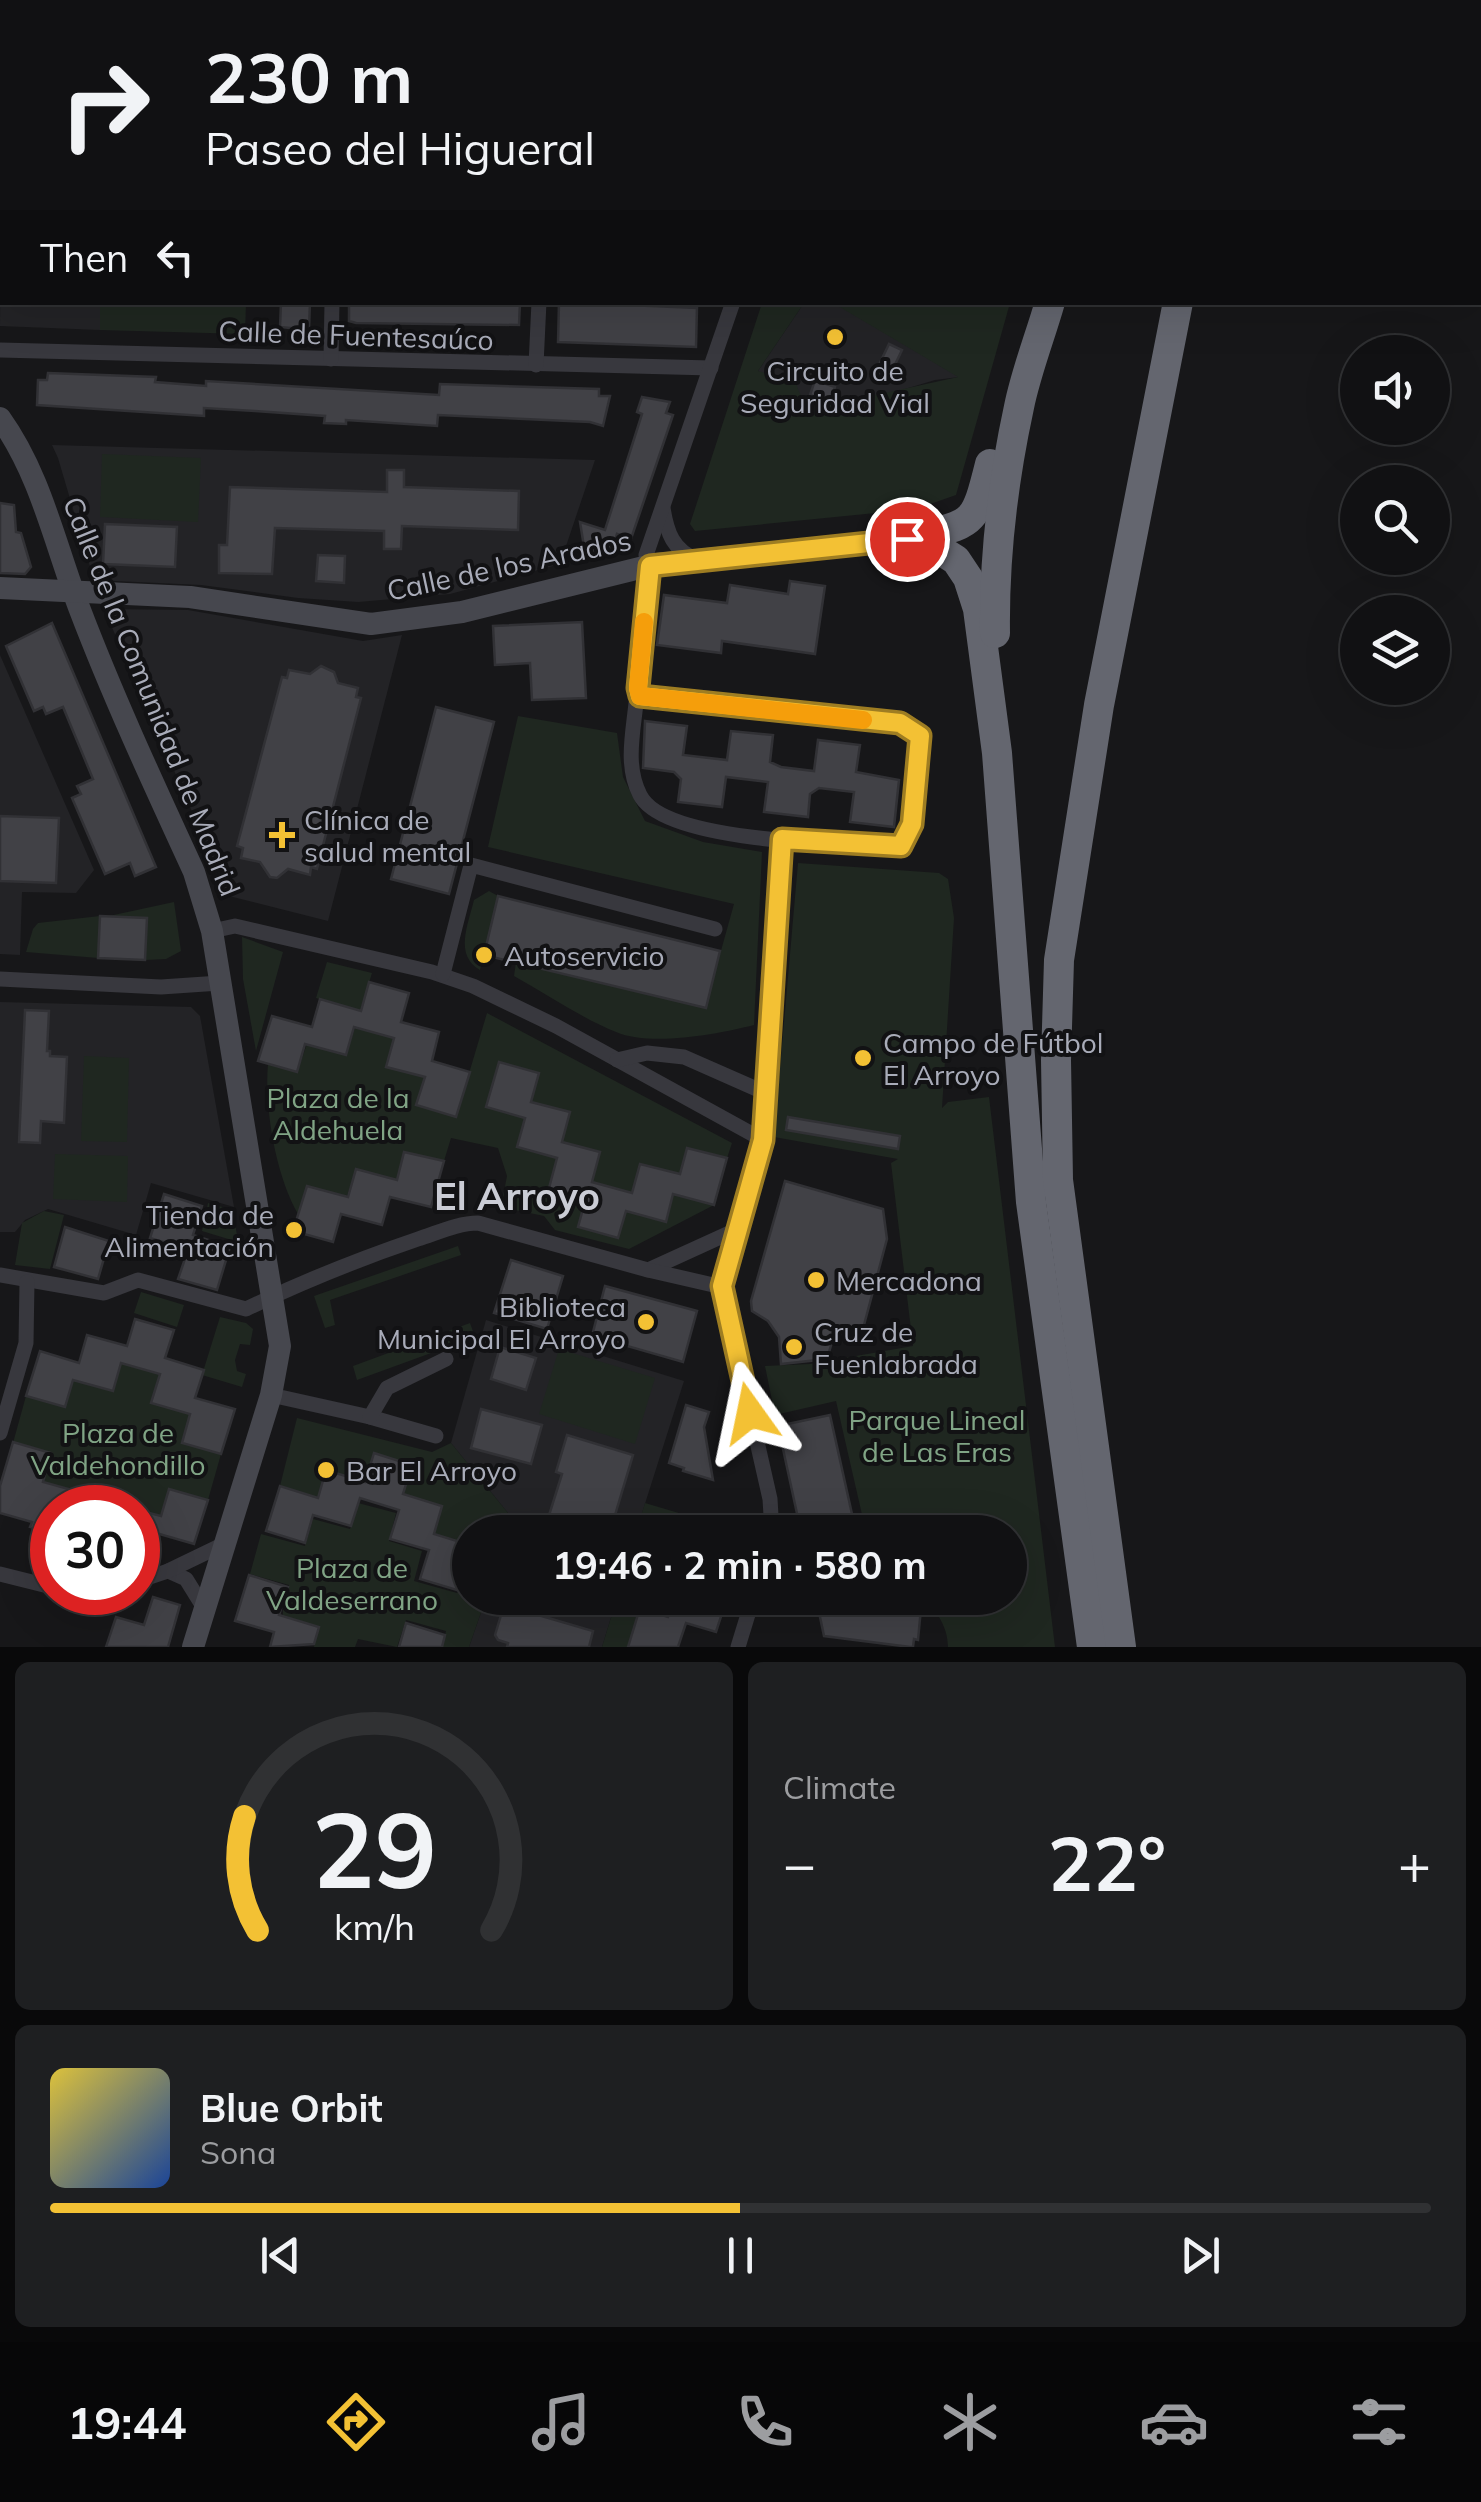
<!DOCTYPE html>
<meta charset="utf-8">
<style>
:root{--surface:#111113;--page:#1e1f21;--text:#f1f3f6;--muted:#9c9da0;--line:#303133;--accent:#f3c134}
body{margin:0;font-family:Mulish,sans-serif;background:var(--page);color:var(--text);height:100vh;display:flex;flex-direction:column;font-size:38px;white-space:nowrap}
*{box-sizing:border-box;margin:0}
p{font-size:32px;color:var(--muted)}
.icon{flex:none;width:55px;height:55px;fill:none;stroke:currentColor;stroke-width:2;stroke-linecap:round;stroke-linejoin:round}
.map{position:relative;height:1647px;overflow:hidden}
.side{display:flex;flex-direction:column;gap:15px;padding:15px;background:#09090a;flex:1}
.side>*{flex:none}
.banner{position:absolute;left:0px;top:0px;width:1482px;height:305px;box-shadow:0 10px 40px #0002,0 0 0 2px var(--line);background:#111113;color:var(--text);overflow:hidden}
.fabs{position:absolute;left:1340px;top:335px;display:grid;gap:20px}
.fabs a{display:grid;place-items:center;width:110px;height:110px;border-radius:50%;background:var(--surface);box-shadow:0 10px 40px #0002,0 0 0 2px var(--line);font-size:50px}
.speed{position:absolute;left:30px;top:1485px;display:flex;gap:20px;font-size:50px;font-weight:700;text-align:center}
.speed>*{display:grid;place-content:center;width:130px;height:130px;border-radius:50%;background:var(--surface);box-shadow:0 10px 40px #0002,0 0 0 2px var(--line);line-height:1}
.speed .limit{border:15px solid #d22;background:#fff;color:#111}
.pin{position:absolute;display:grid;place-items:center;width:85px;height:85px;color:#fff;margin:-42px;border:5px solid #fff;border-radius:50%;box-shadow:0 2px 10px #0007}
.me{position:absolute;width:110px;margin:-55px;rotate:348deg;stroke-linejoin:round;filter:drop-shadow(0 0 8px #0008)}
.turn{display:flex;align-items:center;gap:35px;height:210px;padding:0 40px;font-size:45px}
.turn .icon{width:130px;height:130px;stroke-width:2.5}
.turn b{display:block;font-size:70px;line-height:85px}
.then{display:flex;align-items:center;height:95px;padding:0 40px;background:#0003;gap:20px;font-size:38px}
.big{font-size:75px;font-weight:700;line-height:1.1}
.side .card{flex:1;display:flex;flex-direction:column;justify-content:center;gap:15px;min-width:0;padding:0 35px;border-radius:15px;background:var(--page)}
.side .dial{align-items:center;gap:0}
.dial svg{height:260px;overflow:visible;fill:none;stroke:var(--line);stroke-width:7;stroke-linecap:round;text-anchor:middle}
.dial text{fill:var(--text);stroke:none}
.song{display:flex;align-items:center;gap:30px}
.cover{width:120px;height:120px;border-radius:15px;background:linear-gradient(135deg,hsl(50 70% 55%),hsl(220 70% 35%))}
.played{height:10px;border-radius:5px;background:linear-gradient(90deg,var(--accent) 50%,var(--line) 50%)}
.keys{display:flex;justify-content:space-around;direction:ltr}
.heat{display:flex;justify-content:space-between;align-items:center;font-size:55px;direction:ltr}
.side .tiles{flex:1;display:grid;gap:15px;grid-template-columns:1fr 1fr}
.card:last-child{grid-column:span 2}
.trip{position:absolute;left:452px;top:1515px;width:575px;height:100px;border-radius:50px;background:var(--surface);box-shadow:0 10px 40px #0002,0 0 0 2px var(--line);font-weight:700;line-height:100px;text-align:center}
.menu{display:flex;height:160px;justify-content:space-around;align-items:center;background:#070708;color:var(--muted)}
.menu .icon{width:70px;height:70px}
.menu .current{color:var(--accent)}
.menu b{font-size:45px;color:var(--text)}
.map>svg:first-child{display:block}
.built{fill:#232326}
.green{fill:#1f2720}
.building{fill:#414146;stroke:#313135;stroke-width:2.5}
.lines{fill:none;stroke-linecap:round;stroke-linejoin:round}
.street{stroke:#38383e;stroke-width:15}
.secondary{stroke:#46474e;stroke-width:22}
.highway{stroke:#64666f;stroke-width:30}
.route-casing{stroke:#9e7d22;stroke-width:25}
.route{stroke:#f3c134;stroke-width:18}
.slow{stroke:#f59e0b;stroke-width:18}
.poi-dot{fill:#f3c134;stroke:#121214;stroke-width:4}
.labels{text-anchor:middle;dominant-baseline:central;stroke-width:8;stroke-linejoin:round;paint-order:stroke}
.street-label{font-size:28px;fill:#a9acb9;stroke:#121214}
.poi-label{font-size:28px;fill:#a9acb9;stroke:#121214;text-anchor:start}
.park-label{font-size:28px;fill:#80a485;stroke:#121214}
.district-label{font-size:38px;font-weight:bold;fill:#caccd5;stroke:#121214}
</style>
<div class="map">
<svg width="1481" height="1647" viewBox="0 0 1481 1647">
<rect width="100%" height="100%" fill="#171719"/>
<g class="built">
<path d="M2,51V302L100,303V330L0,326Z"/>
<path d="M833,302L959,377L935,380L885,395L826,406L807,403L799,394L758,371L804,303Z"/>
<path d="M52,445L595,460L560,564L450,594L358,602L298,598L201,585L94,580L58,458Z"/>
<path d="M104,609L188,610L363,641L402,635L328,921L221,894L210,853Z"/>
<path d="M0,655L94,870L76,893L22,892L20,955L0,954Z"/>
<path d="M0,1002L191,1007L200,1016L234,1207L151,1183L136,1235L48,1209L25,1220L15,1232H0Z"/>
<path d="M486,1320L684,1381L636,1532H507L512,1518L451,1443Z"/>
<path d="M486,1598H617L602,1647H469Z"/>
</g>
<g class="green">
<path d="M48,0H810L46,2Z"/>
<path d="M100,303H246L245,334L100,330Z"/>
<path d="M762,303H804L758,371L796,382C800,400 808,403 826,406L958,377L833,303H1010L956,495L916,509L695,531L690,524Z"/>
<path d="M102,454L201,458L198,522L100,517Z"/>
<path d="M518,716L617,733L623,777L645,821L703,842L762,852L754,1025C718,1034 651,1047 616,1032C581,1018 547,994 514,976L516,962L705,1008L734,904L488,847Z"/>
<path d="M798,863L939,873L948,879L954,918L942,1108L948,1102L989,1097L1055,1647H948C948,1627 937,1612 924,1598H1010V1532H866L836,1401L775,1415L765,1366L810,1364L913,1346L891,1163L898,1159L774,1137Z"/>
<path d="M489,891L498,896L480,970C454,955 468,925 474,900Z"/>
<path d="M174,902L181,951L166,959L145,960L147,918L109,916Z"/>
<path d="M100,916L98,958L26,952L33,929L38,923Z"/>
<path d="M242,937L283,952L256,1051L243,979Z"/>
<path d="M327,962L372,973L360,1011L316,998Z"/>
<path d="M487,1013L732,1143L727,1158L687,1148L683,1164L688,1177L640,1164L636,1181L639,1195L587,1181L596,1169L600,1152L556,1140L565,1130L570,1113L522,1100L538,1073L499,1062L495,1077L498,1092L490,1090L486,1107L531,1120L521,1131L517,1147L562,1160L593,1199L583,1210L578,1227L618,1238L622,1210L666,1221L670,1205L666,1204L669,1193L714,1205L629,1249L555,1230L544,1216L501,1207L507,1176L498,1148L451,1138L444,1161L404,1152L400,1168L402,1181L356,1169L347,1196L307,1186L298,1214C276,1176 264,1108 268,1064L297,1072L307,1044L346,1055L355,1028L394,1038L386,1067L426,1077L417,1105L456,1117Z"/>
<path d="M84,1056L129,1058L127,1142L81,1141Z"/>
<path d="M55,1154L128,1156L127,1202L53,1199Z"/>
<path d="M208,1203L233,1210L238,1242L202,1231Z"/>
<path d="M44,1211L64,1215L50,1269L15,1265L22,1223Z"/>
<path d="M458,1246L461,1255L330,1300L335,1325L325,1328L314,1296Z"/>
<path d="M141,1292L184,1305L177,1327L134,1313Z"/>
<path d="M220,1317L246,1323L253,1329L250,1345L240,1344L235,1360L237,1371L246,1374L242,1387L202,1375Z"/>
<path d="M470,1323L475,1337L357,1380L353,1366Z"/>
<path d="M559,1349L655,1378L635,1444L539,1414Z"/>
<path d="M116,1362L165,1376L156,1387L152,1403L195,1416L186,1427L182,1443L221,1454L208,1500L165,1518L122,1505L78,1507L82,1493L39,1481L47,1470L51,1453L13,1443L26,1396L65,1407L70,1390L69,1378Z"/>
<path d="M297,1418L432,1452L451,1443L512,1518L507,1532H470V1545L428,1532L438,1522L442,1506L398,1492L407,1482L412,1465L374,1454L369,1470L372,1484L326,1470L321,1486L324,1500L280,1486Z"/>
<path d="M358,1503L396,1513L389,1541L422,1551L414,1581L457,1593L465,1574L458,1572L462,1560L468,1562L470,1555V1598H486L469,1647H442L446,1631L406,1620L397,1647L358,1639L355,1647H314L318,1627L283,1615V1604L289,1585L250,1574L261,1534L305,1546L313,1519L350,1529Z"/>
<path d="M645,1503L743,1532H636Z"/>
<path d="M617,1598H727L716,1632L700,1627L688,1616L678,1647H602Z"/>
</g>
<g class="building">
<path d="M281,302H310L309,330L280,327Z"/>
<path d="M349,302L520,303L519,325L356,323L349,321Z"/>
<path d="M559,302L697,308L696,347L558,342Z"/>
<path d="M889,344L902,350L889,377L876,371Z"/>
<path d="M48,373L156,377L155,382L206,386V381L439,395L440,384L599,389V396H610L603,426L590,422L438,415L437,426L346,420V424L324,423L325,416L255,411L204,408V416L37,405L38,380H47Z"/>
<path d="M815,380L835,387L830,402L810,395Z"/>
<path d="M642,397L670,402L666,413L673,415L631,539L617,534L613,548L585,553L580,522L605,530L642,414L637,412Z"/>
<path d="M387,470H404V487L519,491L518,530L402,526L401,549H384V531L275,528L272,574L219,573V545H227L230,487L387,492Z"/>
<path d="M0,503L14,505L16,532L21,533L31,567L25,574L0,573Z"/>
<path d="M105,524L177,527L175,567L103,564Z"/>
<path d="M318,555L345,556L344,583L316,581Z"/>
<path d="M790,581L825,586L815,654L722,641L721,653L657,645L664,595L727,603L730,585L788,594Z"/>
<path d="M582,622L586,698L532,700L530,663L495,665L493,626Z"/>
<path d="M52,623L156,867L135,876L130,863L105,874L72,798L81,794L77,786L93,779L63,707L46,714L43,707L34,711L6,646Z"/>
<path d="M321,666L334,672L338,683L358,688L356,697L361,698L317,869L311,867L310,875L288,869L277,878L270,877L260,862L241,858L243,848L237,846L282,677L287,678L289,670L310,674Z"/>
<path d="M436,707L494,722L449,894L391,879Z"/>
<path d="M645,721L687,726L683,755L727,760L731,731L773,735L770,762L781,767L814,771L818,740L860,745L856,772L899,780L894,827L850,822L854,792L819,788L810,794L808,817L764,812L768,782L726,777L722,807L678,802L681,779L674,772L643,768Z"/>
<path d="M0,816L59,818L56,883L0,881Z"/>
<path d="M498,896L720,951L706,1008L484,955Z"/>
<path d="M100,916L147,918L145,960L98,958Z"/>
<path d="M369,982L409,993L401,1022L439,1032L432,1061L470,1072L456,1117L416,1105L425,1077L386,1067L394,1038L354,1027L346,1055L305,1044L297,1072L258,1061L272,1016L312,1027L320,999L361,1011Z"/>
<path d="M25,1010L49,1011L47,1051H50V1056L67,1057L64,1123L41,1121L40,1143L19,1142Z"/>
<path d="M499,1062L539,1073L531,1102L570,1112L562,1142L600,1152L592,1182L632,1193L640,1164L680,1174L687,1148L727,1158L714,1205L673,1194L666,1222L626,1211L618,1238L578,1227L586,1198L549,1188L557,1158L517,1147L525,1118L486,1107Z"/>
<path d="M788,1117L900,1136L898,1149L786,1130Z"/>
<path d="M404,1152L444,1161L431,1207L390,1197L382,1225L341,1214L333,1242L293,1231L307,1186L348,1197L356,1169L397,1180Z"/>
<path d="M785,1181L883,1209L887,1239L860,1340L835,1332L827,1359L781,1364L779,1337L768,1321L752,1311L751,1301Z"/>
<path d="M164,1194L202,1206L193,1235L230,1247L217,1290L178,1279L188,1250L150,1238Z"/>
<path d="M65,1227L109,1241L98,1279L54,1267Z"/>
<path d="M511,1260L563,1276L547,1329L494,1313Z"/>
<path d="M605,1286L697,1311L683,1362L592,1336Z"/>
<path d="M135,1319L174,1330L165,1358L204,1370L195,1398L235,1409L221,1454L182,1443L190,1414L151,1403L160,1374L121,1363L113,1391L73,1380L65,1407L26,1396L40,1351L79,1363L87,1335L127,1346Z"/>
<path d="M500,1347L536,1358L526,1390L491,1379Z"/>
<path d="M686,1405L709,1412L704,1427L713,1480L683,1471L684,1468L669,1463Z"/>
<path d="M481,1409L542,1425L531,1464L471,1448Z"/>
<path d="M830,1415L856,1532H801L778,1426Z"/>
<path d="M567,1435L633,1455L610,1532H560L545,1528L562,1474L556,1472Z"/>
<path d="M13,1442L51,1453L43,1482L83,1493L78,1508H52V1533L30,1527L32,1522L0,1513V1486Z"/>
<path d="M374,1453L412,1465L403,1494L442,1506L434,1534L470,1545L460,1591L420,1579L429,1550L390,1539L399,1510L360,1498L351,1526L313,1515L305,1543L266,1531L280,1486L318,1498L326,1470L365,1482Z"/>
<path d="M169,1489L208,1500L194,1544L156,1533L145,1567L138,1569V1510L161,1516Z"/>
<path d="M249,1575L288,1587L279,1615L319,1627L314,1644L270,1647L274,1632L235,1621Z"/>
<path d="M153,1597L180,1605L168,1647H106L116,1617L144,1625Z"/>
<path d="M676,1598H727L716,1632L686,1623L678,1647H628L640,1608L668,1617Z"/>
<path d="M816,1598H922L918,1640L914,1639L913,1647H910L824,1636Z"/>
<path d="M504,1605L593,1631L589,1647H507L508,1643L498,1640L495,1635Z"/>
<path d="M406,1623L445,1635L442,1647H399Z"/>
</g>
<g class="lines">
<g class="street">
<path d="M13,2L15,0"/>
<path d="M834,2L835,0"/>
<path d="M0,17L2,14"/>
<path d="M0,350L711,368"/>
<path d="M331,359L332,302"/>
<path d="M536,365L539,302"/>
<path d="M663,508C667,533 673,550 697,560"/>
<path d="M641,696L900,723L920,736L912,824L901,846C849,845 664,843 640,795C625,766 633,733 636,703Z"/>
<path d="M641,696L637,688L650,566L646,555L733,302"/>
<path d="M212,931L235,926L432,972L473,986L556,1026L763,1140"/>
<path d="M443,974L471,865L715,929"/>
<path d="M0,979L161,987L220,983"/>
<path d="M617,1060L647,1053L684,1057L768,1094"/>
<path d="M648,1270L738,1229"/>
<path d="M0,1275L104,1293L138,1280L246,1309C302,1282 359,1259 418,1239C437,1233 458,1223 478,1223L648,1270L722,1287"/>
<path d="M271,1395L370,1417L436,1436"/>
<path d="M370,1417L387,1388L446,1359"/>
<path d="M0,1433L26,1343L27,1282"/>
<path d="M772,1532L770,1499L722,1287L763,1140L782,839"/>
<path d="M168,1571L186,1579L204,1608"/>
<path d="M0,1574L52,1587"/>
<path d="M138,1581L168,1571L224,1544"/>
<path d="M80,1592H98"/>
<path d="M738,1647L753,1598"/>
</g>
<g class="secondary">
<path d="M0,418C41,475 55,545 80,610C114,699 154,785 194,872L212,931L280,1346L271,1395L193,1647"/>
<path d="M0,588L190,597L371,624L462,612L656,564L911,539"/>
</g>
<g class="highway">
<path d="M1148,2L1149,0"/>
<path d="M1236,2L1237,0"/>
<path d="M911,539L937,548L956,560L968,578L978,609L997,753L1031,1202L1092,1647"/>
<path d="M911,539C973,522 974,529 990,464"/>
<path d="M995,633C994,557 1003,481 1019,407C1026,372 1040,337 1050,302"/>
<path d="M1121,1647L1058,1180L1056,1060L1059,960L1099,705L1178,302"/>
</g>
</g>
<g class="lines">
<g class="route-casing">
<path id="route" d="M750,1413L722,1286L763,1140L782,839L901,846L912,824L920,736L900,723L640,696L638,688L650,566L907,539"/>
</g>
<use href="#route" class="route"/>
<path class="slow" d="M644,622L638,688L640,696L863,720"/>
</g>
<g class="poi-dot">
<circle cx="835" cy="337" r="10"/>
<path d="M277 820h10v10h10v10h-10v10h-10v-10h-10v-10h10z"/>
<circle cx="484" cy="955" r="10"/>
<circle cx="863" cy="1058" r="10"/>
<circle cx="294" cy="1230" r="10"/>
<circle cx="816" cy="1280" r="10"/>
<circle cx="646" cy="1322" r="10"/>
<circle cx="794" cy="1347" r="10"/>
<circle cx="326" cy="1470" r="10"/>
</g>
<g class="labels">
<g class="street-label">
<text transform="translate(356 335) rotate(2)">Calle de Fuentesaúco</text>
<text transform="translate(509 565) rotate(-12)">Calle de los Arados</text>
<text transform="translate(152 696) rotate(68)">Calle de la Comunidad de Madrid</text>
</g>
<g class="poi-label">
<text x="835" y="370" text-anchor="middle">Circuito de<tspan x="835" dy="32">Seguridad Vial</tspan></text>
<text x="304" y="819">Clínica de<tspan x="304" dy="32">salud mental</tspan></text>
<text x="504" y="955">Autoservicio</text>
<text x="883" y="1042">Campo de Fútbol<tspan x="883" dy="32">El Arroyo</tspan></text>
<text x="274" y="1214" text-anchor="end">Tienda de<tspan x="274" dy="32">Alimentación</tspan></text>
<text x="836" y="1280">Mercadona</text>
<text x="626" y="1306" text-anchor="end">Biblioteca<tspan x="626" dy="32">Municipal El Arroyo</tspan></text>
<text x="814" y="1331">Cruz de<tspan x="814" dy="32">Fuenlabrada</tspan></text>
<text x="346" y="1470">Bar El Arroyo</text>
</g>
<g class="park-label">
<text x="338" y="1097">Plaza de la<tspan x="338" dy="32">Aldehuela</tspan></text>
<text x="937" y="1419">Parque Lineal<tspan x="937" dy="32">de Las Eras</tspan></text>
<text x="118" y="1432">Plaza de<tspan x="118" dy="32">Valdehondillo</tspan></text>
<text x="352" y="1567">Plaza de<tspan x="352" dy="32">Valdeserrano</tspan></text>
</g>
<g class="district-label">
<text x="517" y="1196">El Arroyo</text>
</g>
</g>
</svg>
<div class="fabs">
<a><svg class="icon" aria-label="sound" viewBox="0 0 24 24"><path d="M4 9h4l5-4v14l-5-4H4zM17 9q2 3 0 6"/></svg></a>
<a><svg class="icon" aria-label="search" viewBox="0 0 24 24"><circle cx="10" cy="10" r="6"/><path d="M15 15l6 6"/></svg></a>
<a><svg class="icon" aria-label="layers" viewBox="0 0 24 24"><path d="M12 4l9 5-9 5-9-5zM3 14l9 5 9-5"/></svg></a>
</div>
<div class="speed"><div class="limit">30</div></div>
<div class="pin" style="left:907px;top:539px;background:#d93025"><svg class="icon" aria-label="arrive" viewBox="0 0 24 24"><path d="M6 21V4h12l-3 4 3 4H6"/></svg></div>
<svg class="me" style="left:750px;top:1413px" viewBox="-20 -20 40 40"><path d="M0-17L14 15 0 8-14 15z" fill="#f3c134" stroke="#fff" stroke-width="4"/></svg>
<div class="trip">19:46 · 2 min · 580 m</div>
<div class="banner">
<div class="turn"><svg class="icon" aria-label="right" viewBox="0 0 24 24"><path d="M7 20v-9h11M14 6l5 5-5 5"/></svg><div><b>230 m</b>Paseo del Higueral</div></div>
<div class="then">Then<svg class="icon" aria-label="left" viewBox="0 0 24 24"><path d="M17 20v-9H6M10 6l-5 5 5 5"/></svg></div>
</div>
</div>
<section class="side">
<div class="tiles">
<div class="card dial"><svg viewBox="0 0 100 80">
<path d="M14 69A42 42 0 1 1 86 69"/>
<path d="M14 69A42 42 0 0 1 10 34" stroke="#f3c134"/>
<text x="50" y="56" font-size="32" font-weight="700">29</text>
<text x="50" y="72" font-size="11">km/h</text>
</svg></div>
<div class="card"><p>Climate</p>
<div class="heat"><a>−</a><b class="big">22°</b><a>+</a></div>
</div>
<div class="card">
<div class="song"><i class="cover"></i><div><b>Blue Orbit</b><p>Sona</p></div></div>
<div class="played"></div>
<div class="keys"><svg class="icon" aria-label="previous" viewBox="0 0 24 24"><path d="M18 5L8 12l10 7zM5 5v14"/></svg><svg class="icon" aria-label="pause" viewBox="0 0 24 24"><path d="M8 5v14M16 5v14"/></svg><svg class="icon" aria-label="next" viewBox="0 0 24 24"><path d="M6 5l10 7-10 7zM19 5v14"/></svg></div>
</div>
</div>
</section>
<nav class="menu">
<b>19:44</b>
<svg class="icon current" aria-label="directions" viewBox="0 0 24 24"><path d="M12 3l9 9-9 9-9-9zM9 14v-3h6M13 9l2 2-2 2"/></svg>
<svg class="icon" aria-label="music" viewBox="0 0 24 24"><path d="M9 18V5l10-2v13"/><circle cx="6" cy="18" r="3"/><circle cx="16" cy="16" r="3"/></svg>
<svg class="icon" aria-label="phone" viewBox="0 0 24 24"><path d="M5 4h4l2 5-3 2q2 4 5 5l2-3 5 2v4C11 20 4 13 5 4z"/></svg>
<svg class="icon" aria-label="climate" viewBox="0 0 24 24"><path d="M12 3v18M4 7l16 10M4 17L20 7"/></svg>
<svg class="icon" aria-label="car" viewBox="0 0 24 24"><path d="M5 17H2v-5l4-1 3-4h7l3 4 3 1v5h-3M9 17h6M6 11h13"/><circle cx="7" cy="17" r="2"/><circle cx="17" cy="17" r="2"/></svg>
<svg class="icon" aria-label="filters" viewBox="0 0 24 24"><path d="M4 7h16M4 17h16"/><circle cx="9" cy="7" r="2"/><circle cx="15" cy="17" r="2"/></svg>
</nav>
